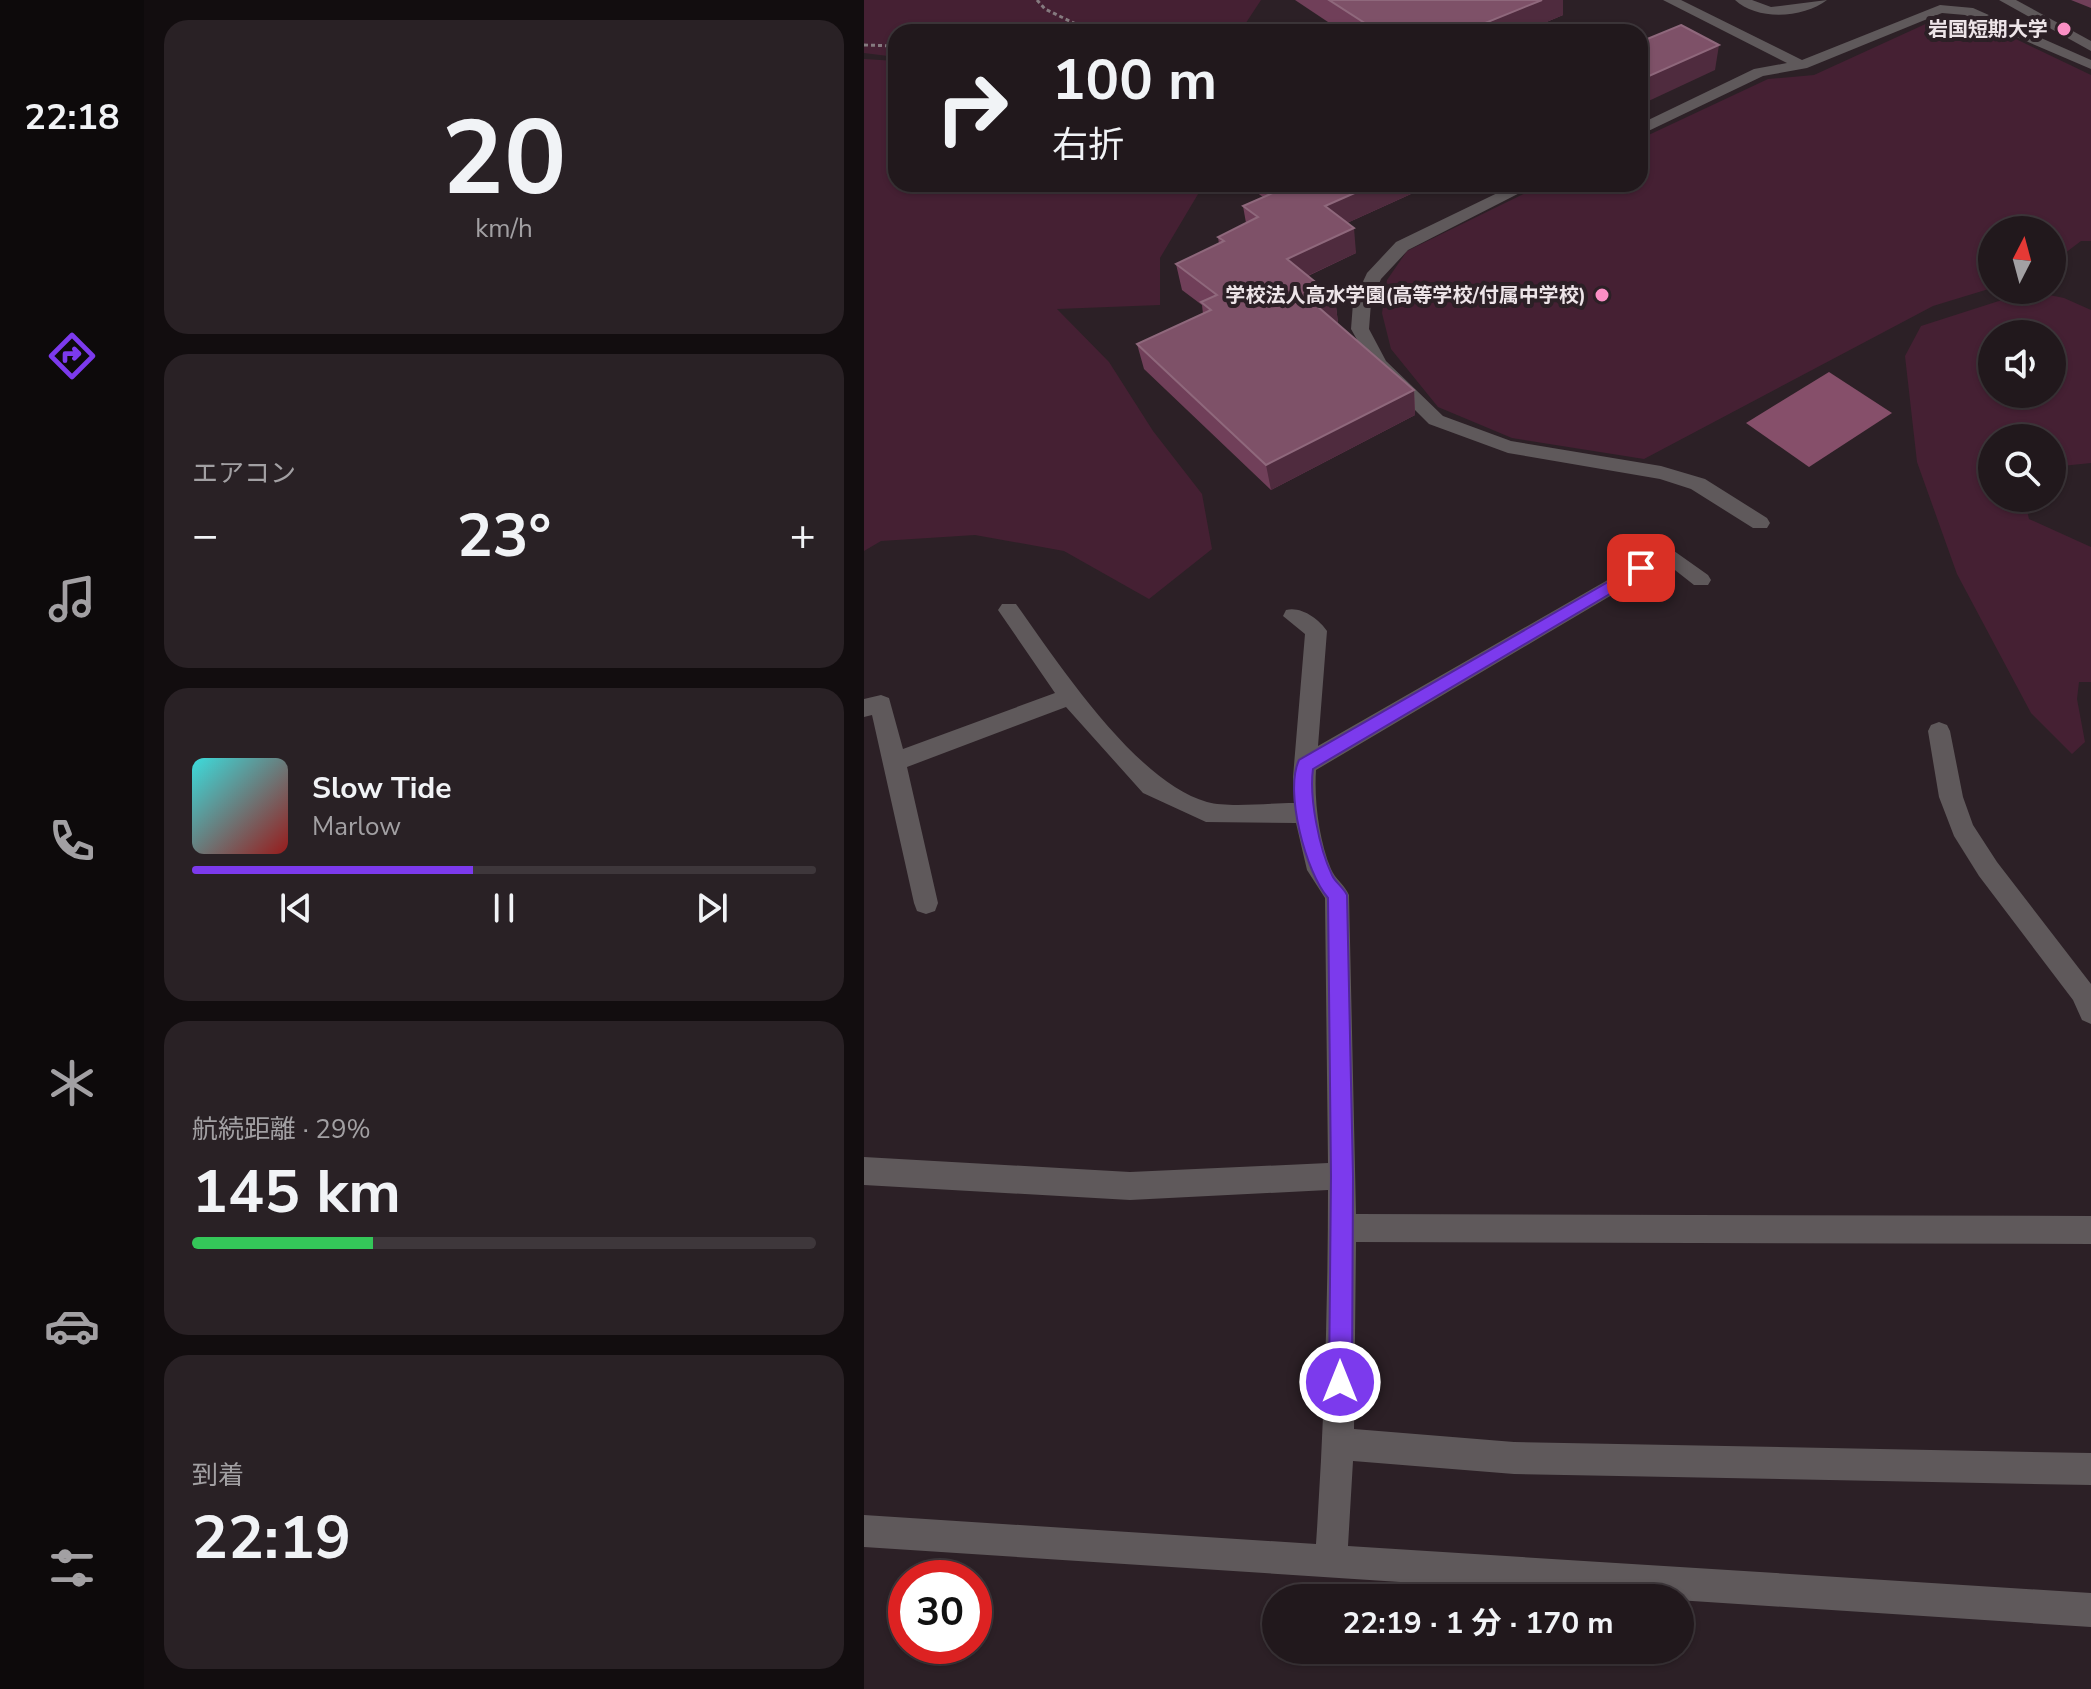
<!DOCTYPE html>
<html lang="ja">
<meta charset="utf-8">
<style>
:root{--surface:#21181c;--page:#292125;--text:#f1f3f6;--muted:#a2a0a3;--line:#3e373b;--accent:#7c3aed}
body{margin:0;font-family:"Nunito Sans","Noto Sans JP",sans-serif;background:var(--page);color:var(--text);height:100vh;display:flex;flex-direction:column;font-size:30px;white-space:nowrap}
*{box-sizing:border-box;margin:0}
p{font-size:26px;color:var(--muted)}
.icon{flex:none;width:44px;height:44px;fill:none;stroke:currentColor;stroke-width:2;stroke-linecap:round;stroke-linejoin:round}
.map{position:relative;flex:1;overflow:hidden}
.drawer{display:flex;flex-direction:column;gap:20px;padding:20px;background:#120d0f;width:720px}
.drawer>*{flex:none}
.hud{position:absolute;left:24px;top:24px;width:760px;height:168px;border-radius:24px;box-shadow:0 2px 6px #0004,0 0 0 2px var(--line);background:#21181c;color:var(--text);overflow:hidden}
.needle{width:52px;rotate:6deg}
.fabs{position:absolute;left:1114px;top:216px;display:grid;gap:16px}
.fabs a{display:grid;place-items:center;width:88px;height:88px;border-radius:50%;background:var(--surface);box-shadow:0 2px 6px #0004,0 0 0 2px var(--line);font-size:40px}
.speed{position:absolute;left:24px;top:1560px;display:flex;gap:16px;font-size:40px;font-weight:700;text-align:center}
.speed>*{display:grid;place-content:center;width:104px;height:104px;border-radius:50%;background:var(--surface);box-shadow:0 2px 6px #0004,0 0 0 2px var(--line);line-height:1}
.speed .limit{border:12px solid #d22;background:#fff;color:#111}
.pin{position:absolute;display:grid;place-items:center;width:68px;height:68px;color:#fff;margin:-34px;border-radius:16px;box-shadow:0 4px 12px #0006}
.me{position:absolute;width:88px;margin:-44px;rotate:0deg;stroke-linejoin:round;filter:drop-shadow(0 0 6px #0008)}
.turn{display:flex;align-items:center;gap:28px;height:168px;padding:0 32px;font-size:36px}
.turn .icon{width:104px;height:104px;stroke-width:2.5}
.turn b{display:block;font-size:56px;line-height:68px}
.big{font-size:60px;font-weight:700;line-height:1.1}
.drawer .card{flex:1;display:flex;flex-direction:column;justify-content:center;gap:12px;min-width:0;padding:0 28px;border-radius:24px;background:var(--page)}
.drawer .dial{align-items:center;gap:0}
.dial b{font-size:104px;line-height:1}
.song{display:flex;align-items:center;gap:24px}
.cover{width:96px;height:96px;border-radius:12px;background:linear-gradient(135deg,hsl(180 70% 55%),hsl(0 70% 35%))}
.played{height:8px;border-radius:4px;background:linear-gradient(90deg,var(--accent) 45%,var(--line) 45%)}
.keys{display:flex;justify-content:space-around;direction:ltr}
.heat{display:flex;justify-content:space-between;align-items:center;font-size:44px;direction:ltr}
.charge{height:12px;border-radius:6px;background:linear-gradient(90deg,#34c759 29%,var(--line) 0)}
.trip{position:absolute;left:398px;top:1584px;width:432px;height:80px;border-radius:40px;background:var(--surface);box-shadow:0 2px 6px #0004,0 0 0 2px var(--line);font-weight:700;line-height:80px;text-align:center}
main{display:flex;flex:1;min-height:0}
.menu{display:flex;flex-direction:column;width:144px;justify-content:space-around;align-items:center;background:#0d0a0b;color:var(--muted)}
.menu .icon{width:56px;height:56px}
.menu .on{color:var(--accent)}
.menu b{font-size:36px;color:var(--text)}
.map>svg:first-child{display:block}
.green{fill:#452033;fill-rule:evenodd}
.water{fill:#864f6a}
.lines{fill:none;stroke-linecap:round;stroke-linejoin:round}
.path{stroke:#857a7f;stroke-width:3;stroke-dasharray:4 3;stroke-linecap:butt}
.minor{fill:#5f595b;fill-rule:evenodd}
.wall{fill:#703f59}
.shaded-wall{fill:#4f2b3e}
.building{fill:#7e5168;stroke:#8f687c;stroke-width:2}
.route{fill:#7c3aed;stroke:#51269a;stroke-width:2}
.poi-dot{fill:#fb8fc5;stroke:#2c2026;stroke-width:3}
.labels{text-anchor:middle;dominant-baseline:central;stroke-width:8;stroke-linejoin:round;paint-order:stroke}
.far-poi-label{font-size:20px;font-weight:bold;fill:#ede4e8;stroke:#2c2026;text-anchor:end}
</style>
<main>
<nav class="menu">
<b>22:18</b>
<svg class="icon on" aria-label="directions" viewBox="0 0 24 24"><path d="M12 3l9 9-9 9-9-9zM9 14v-3h6M13 9l2 2-2 2"/></svg>
<svg class="icon" aria-label="music" viewBox="0 0 24 24"><path d="M9 18V5l10-2v13"/><circle cx="6" cy="18" r="3"/><circle cx="16" cy="16" r="3"/></svg>
<svg class="icon" aria-label="phone" viewBox="0 0 24 24"><path d="M5 4h4l2 5-3 2q2 4 5 5l2-3 5 2v4C11 20 4 13 5 4z"/></svg>
<svg class="icon" aria-label="climate" viewBox="0 0 24 24"><path d="M12 3v18M4 7l16 10M4 17L20 7"/></svg>
<svg class="icon" aria-label="car" viewBox="0 0 24 24"><path d="M5 17H2v-5l4-1 3-4h7l3 4 3 1v5h-3M9 17h6M6 11h13"/><circle cx="7" cy="17" r="2"/><circle cx="17" cy="17" r="2"/></svg>
<svg class="icon" aria-label="filters" viewBox="0 0 24 24"><path d="M4 7h16M4 17h16"/><circle cx="9" cy="7" r="2"/><circle cx="15" cy="17" r="2"/></svg>
</nav>
<section class="drawer">
<div class="card dial"><b>20</b><p>km/h</p></div>
<div class="card"><p>エアコン</p>
<div class="heat"><a>−</a><b class="big">23°</b><a>+</a></div>
</div>
<div class="card">
<div class="song"><i class="cover"></i><div><b>Slow Tide</b><p>Marlow</p></div></div>
<div class="played"></div>
<div class="keys"><svg class="icon" aria-label="previous" viewBox="0 0 24 24"><path d="M18 5L8 12l10 7zM5 5v14"/></svg><svg class="icon" aria-label="pause" viewBox="0 0 24 24"><path d="M8 5v14M16 5v14"/></svg><svg class="icon" aria-label="next" viewBox="0 0 24 24"><path d="M6 5l10 7-10 7zM19 5v14"/></svg></div>
</div>
<div class="card"><p>航続距離 · 29%</p><b class="big">145 km</b><div class="charge"></div></div>
<div class="card"><p>到着</p><b class="big">22:19</b></div>
</section>
<div class="map">
<svg width="1227" height="1689" viewBox="0 0 1227 1689">
<rect width="100%" height="100%" fill="#2c2026"/>
<g class="green">
<path d="M0,0H397L376,32H32V57L0,53Z"/>
<path d="M1079,16H1104L1227,75V241H1217L1188,263V230H1128V288L1069,306L780,459L648,438L574,407L527,349L518,313L523,280L543,251L680,184H776V139L904,79L950,75Z"/>
<path d="M0,59L32,61V184H340L296,258V305L193,309L245,362L289,431L338,494L348,549L285,599L200,551L111,535L17,541L0,551Z"/>
<path d="M1166,291L1200,298L1227,310V463L1188,467V438H1128V498H1160L1165,519L1227,547V682H1215L1213,699L1221,742L1208,754L1167,713L1093,574L1053,462L1041,356L1057,326ZM1188,334V394H1128V334Z"/>
</g>
<path class="water" d="M965,372L1028,413L945,467L882,423Z"/>
<g class="lines">
<g class="path">
<path d="M173,0L181,9L228,32"/>
<path d="M0,45L32,46"/>
</g>
<g class="minor">
<path d="M799,0H817L938,60L1076,5L1109,8L1227,60V69L1101,15L1078,13L943,68L899,76L776,135V124L890,69L923,63Z"/>
<path d="M871,0H888L907,7L963,0C940,18 893,21 871,0Z"/>
<path d="M1135,0H1152L1227,41V51Z"/>
<path d="M652,184H673L544,250L517,279L507,303L505,329L522,361L579,416L647,441L797,466L841,479L903,518L906,523L903,528H889L827,489L796,479L644,453L565,424L509,368L487,329L489,303L503,273L532,242Z"/>
<path d="M803,546L844,575L847,580L844,585H830L802,563L452,770C450,801 455,840 467,869C471,879 481,885 485,895L492,1214L1227,1216V1244L492,1242L490,1429L650,1442L1227,1453V1485L650,1474L489,1461L484,1546L1227,1593V1627L0,1547V1515L452,1544C460,1426 464,1308 464,1190L266,1200L0,1185V1157L266,1172L464,1163L461,898L443,870L432,823L342,822L279,793L202,707L43,767L74,903L71,911L62,914L53,911L50,903L8,715L0,717V699L17,695L25,698L39,749L191,693L134,610L138,604H152C195,664 272,782 343,802C365,808 405,803 430,803L429,777L441,634L419,616L422,610C437,606 455,619 463,631L454,746Z"/>
<path d="M1075,722L1083,725L1086,731L1099,797L1109,825L1133,862L1227,984V1024L1218,1020L1209,1000L1115,876L1090,836L1075,797L1064,731L1067,725Z"/>
</g>
</g>
<g class="wall">
<path d="M431,0H699V15L659,32H479Z"/>
<path d="M1207,0H1227V8Z"/>
<path d="M381,184H569L483,223L492,253L444,276L471,298L474,323L473,324L550,390L551,415L407,490L280,369L273,344L339,314L338,305L318,290L312,264L355,244L354,237L382,223L379,206L399,197Z"/>
</g>
<g class="shaded-wall">
<path d="M678,0H699V15L659,32H599Z"/>
<path d="M855,45L851,70L776,105V80Z"/>
<path d="M511,184H569L463,232L461,206Z"/>
<path d="M490,228L492,253L426,284L423,259Z"/>
<path d="M471,298L474,323L455,332L453,306Z"/>
<path d="M550,390L551,415L407,490L402,465Z"/>
</g>
<g class="building">
<path d="M465,0H678L599,32H510L513,31Z"/>
<path d="M817,25L855,45L776,80V42Z"/>
<path d="M411,184H511L461,206L490,228L423,259L471,298L453,306L550,390L402,465L273,344L347,310L337,302L353,295L312,264L360,241L354,237L394,217L379,206L418,189Z"/>
</g>
<path class="route" d="M777,563L783,564V572L449,769C445,797 455,848 468,875C471,882 479,887 483,895L489,1176L488,1382L485,1390L476,1394L468,1390L465,1382L467,1176L464,898C442,873 420,791 435,760Z"/>
<g class="poi-dot">
<circle cx="1200" cy="29" r="8"/>
<circle cx="738" cy="295" r="8"/>
</g>
<g class="labels">
<g class="far-poi-label">
<text x="1184" y="29">岩国短期大学</text>
<text x="722" y="295">学校法人高水学園(高等学校/付属中学校)</text>
</g>
</g>
</svg>
<div class="fabs">
<a><svg class="needle" viewBox="-14 -14 28 28"><path d="M0-13l5 13h-10z" fill="#e53935"/><path d="M0 13l5-13h-10z" fill="#a2a0a3"/></svg></a>
<a><svg class="icon" aria-label="sound" viewBox="0 0 24 24"><path d="M4 9h4l5-4v14l-5-4H4zM17 9q2 3 0 6"/></svg></a>
<a><svg class="icon" aria-label="search" viewBox="0 0 24 24"><circle cx="10" cy="10" r="6"/><path d="M15 15l6 6"/></svg></a>
</div>
<div class="speed"><div class="limit">30</div></div>
<div class="pin" style="left:777px;top:568px;background:#d93025"><svg class="icon" aria-label="arrive" viewBox="0 0 24 24"><path d="M6 21V4h12l-3 4 3 4H6"/></svg></div>
<svg class="me" style="left:476px;top:1382px" viewBox="-20 -20 40 40"><circle r="17" fill="#7c3aed" stroke="#fff" stroke-width="3"/><path d="M0-11L8 9 0 5-8 9z" fill="#fff"/></svg>
<div class="trip">22:19 · 1 分 · 170 m</div>
<div class="hud">
<div class="turn"><svg class="icon" aria-label="right" viewBox="0 0 24 24"><path d="M7 20v-9h11M14 6l5 5-5 5"/></svg><div><b>100 m</b>右折</div></div>
</div>
</div>
</main>
